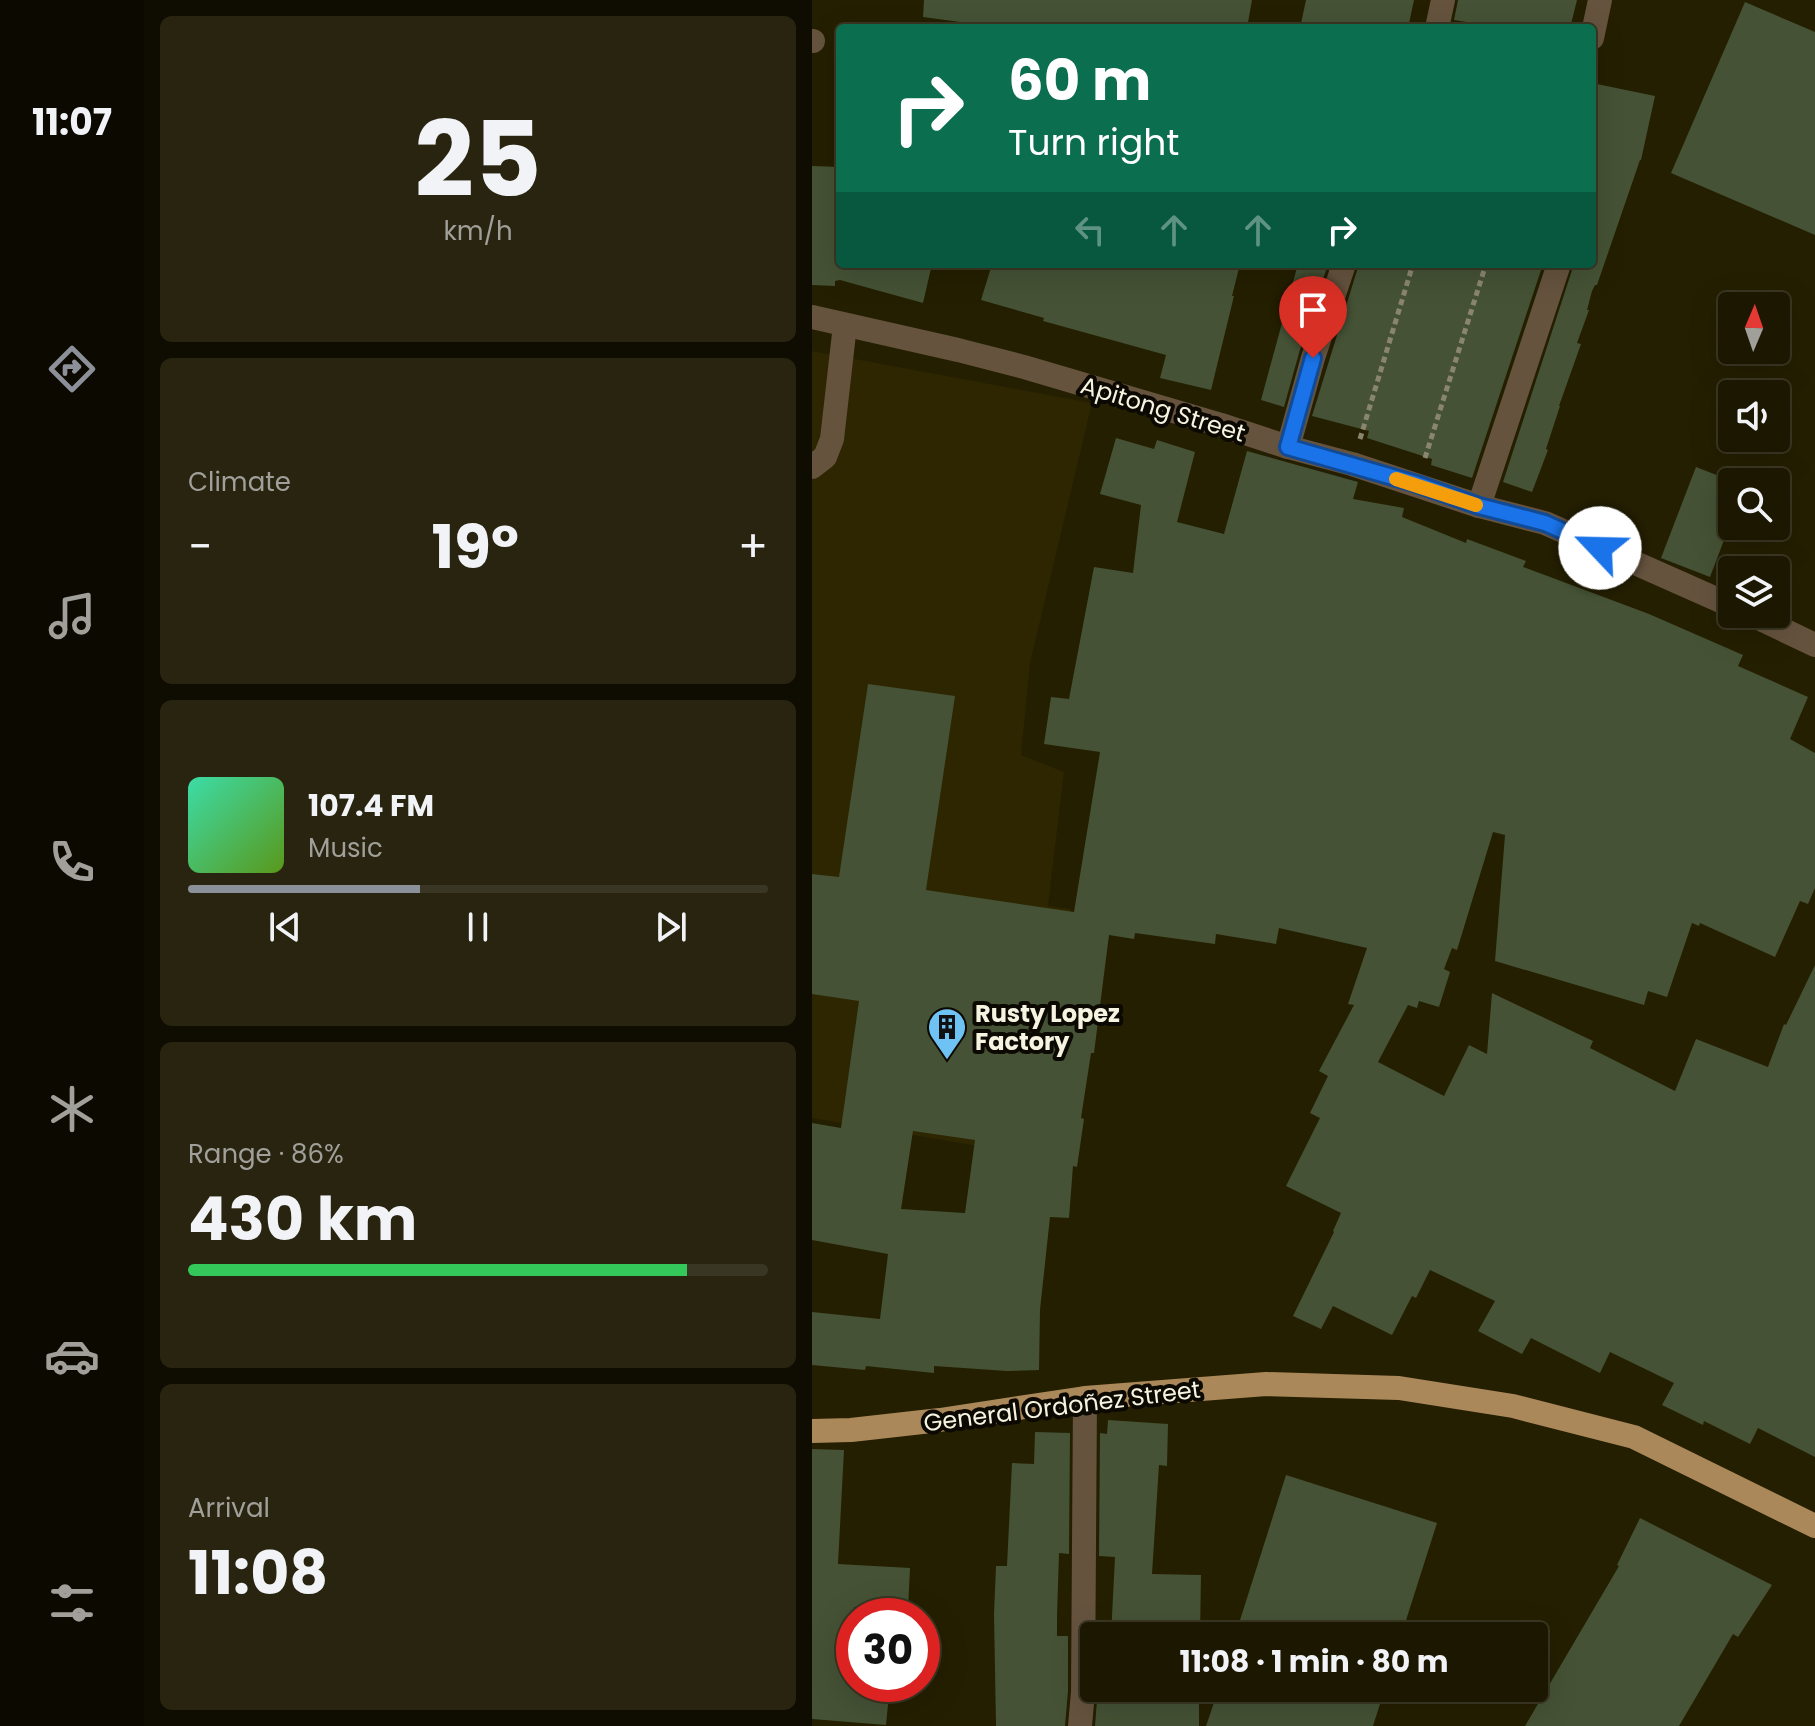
<!DOCTYPE html>
<meta charset="utf-8">
<style>
:root{--surface:#1b1701;--page:#282410;--text:#f1f3f6;--muted:#a09f99;--line:#393623;--accent:#8c9099}
body{margin:0;font-family:Poppins,sans-serif;background:var(--page);color:var(--text);height:100vh;display:flex;flex-direction:column;font-size:30px;white-space:nowrap}
*{box-sizing:border-box;margin:0}
p{font-size:26px;color:var(--muted)}
.icon{flex:none;width:44px;height:44px;fill:none;stroke:currentColor;stroke-width:2;stroke-linecap:round;stroke-linejoin:round}
.map{position:relative;flex:1;overflow:hidden}
.details{display:flex;flex-direction:column;gap:16px;padding:16px;background:#0f0d01;width:668px}
.details>*{flex:none}
.top-card{position:absolute;left:24px;top:24px;width:760px;height:244px;border-radius:8px;box-shadow:0 8px 32px #0002,0 0 0 2px var(--line);background:#0b6e4f;color:#fff;overflow:hidden}
.needle{width:52px;rotate:2deg}
.buttons{position:absolute;left:906px;top:292px;display:grid;gap:16px}
.buttons a{display:grid;place-items:center;width:72px;height:72px;border-radius:8px;background:var(--surface);box-shadow:0 8px 32px #0002,0 0 0 2px var(--line);font-size:40px}
.speed{position:absolute;left:24px;top:1598px;display:flex;gap:16px;font-size:40px;font-weight:700;text-align:center}
.speed>*{display:grid;place-content:center;width:104px;height:104px;border-radius:50%;background:var(--surface);box-shadow:0 8px 32px #0002,0 0 0 2px var(--line);line-height:1}
.speed .limit{border:12px solid #d22;background:#fff;color:#111}
.pin{position:absolute;display:grid;place-items:center;width:68px;height:68px;color:#fff;margin:-82px -34px;border-radius:50% 50% 50% 0;rotate:-45deg;box-shadow:0 0 8px #0007}
.pin .icon{rotate:45deg}
.me{position:absolute;width:88px;margin:-44px;rotate:294deg;stroke-linejoin:round;filter:drop-shadow(0 0 6px #0008)}
.turn{display:flex;align-items:center;gap:28px;height:168px;padding:0 40px;font-size:36px}
.turn .icon{width:104px;height:104px;stroke-width:2.5}
.turn b{display:block;font-size:56px;line-height:68px}
.lanes{display:flex;align-items:center;height:76px;padding:0 40px;background:#0003;justify-content:center;gap:40px;direction:ltr}
.lanes .off{opacity:.35}
.big{font-size:60px;font-weight:700;line-height:1.1}
.details .widget{flex:1;display:flex;flex-direction:column;justify-content:center;gap:12px;min-width:0;padding:0 28px;border-radius:12px;background:var(--page)}
.details .dial{align-items:center;gap:0}
.dial b{font-size:104px;line-height:1}
.song{display:flex;align-items:center;gap:24px}
.cover{width:96px;height:96px;border-radius:12px;background:linear-gradient(135deg,hsl(160 70% 55%),hsl(90 70% 35%))}
.played{height:8px;border-radius:4px;background:linear-gradient(90deg,var(--accent) 40%,var(--line) 40%)}
.keys{display:flex;justify-content:space-around;direction:ltr}
.heat{display:flex;justify-content:space-between;align-items:center;font-size:44px;direction:ltr}
.charge{height:12px;border-radius:6px;background:linear-gradient(90deg,#34c759 86%,var(--line) 0)}
.trip{position:absolute;left:268px;top:1622px;width:468px;height:80px;border-radius:8px;background:var(--surface);box-shadow:0 8px 32px #0002,0 0 0 2px var(--line);font-weight:700;line-height:80px;text-align:center}
main{display:flex;flex:1;min-height:0}
.tabs{display:flex;flex-direction:column;width:144px;justify-content:space-around;align-items:center;background:#0b0900;color:var(--muted)}
.tabs .icon{width:56px;height:56px}
.tabs .on{color:var(--accent)}
.tabs b{font-size:36px;color:var(--text)}
.map>svg:first-child{display:block}
.built{fill:#2d2600}
.building{fill:#455235;fill-rule:evenodd}
.lines{fill:none;stroke-linecap:round;stroke-linejoin:round}
.path{stroke:#8a866e;stroke-width:5;stroke-dasharray:6 4;stroke-linecap:butt}
.minor{stroke:#65533e;stroke-width:24}
.major{stroke:#ab885a;stroke-width:24}
.route-casing{stroke:#114b97;stroke-width:20}
.route{stroke:#1a73e8;stroke-width:14}
.slow{stroke:#f59e0b;stroke-width:14}
.labels{text-anchor:middle;dominant-baseline:central;stroke-width:8;stroke-linejoin:round;paint-order:stroke}
.street-label{font-size:24px;fill:#f6f3e1;stroke:#0b0901}
.poi-label{font-size:24px;font-weight:bold;fill:#f6f3e1;stroke:#0b0901;text-anchor:start}
</style>
<main>
<nav class="tabs">
<b>11:07</b>
<svg class="icon on" aria-label="directions" viewBox="0 0 24 24"><path d="M12 3l9 9-9 9-9-9zM9 14v-3h6M13 9l2 2-2 2"/></svg>
<svg class="icon" aria-label="music" viewBox="0 0 24 24"><path d="M9 18V5l10-2v13"/><circle cx="6" cy="18" r="3"/><circle cx="16" cy="16" r="3"/></svg>
<svg class="icon" aria-label="phone" viewBox="0 0 24 24"><path d="M5 4h4l2 5-3 2q2 4 5 5l2-3 5 2v4C11 20 4 13 5 4z"/></svg>
<svg class="icon" aria-label="climate" viewBox="0 0 24 24"><path d="M12 3v18M4 7l16 10M4 17L20 7"/></svg>
<svg class="icon" aria-label="car" viewBox="0 0 24 24"><path d="M5 17H2v-5l4-1 3-4h7l3 4 3 1v5h-3M9 17h6M6 11h13"/><circle cx="7" cy="17" r="2"/><circle cx="17" cy="17" r="2"/></svg>
<svg class="icon" aria-label="filters" viewBox="0 0 24 24"><path d="M4 7h16M4 17h16"/><circle cx="9" cy="7" r="2"/><circle cx="15" cy="17" r="2"/></svg>
</nav>
<section class="details">
<div class="widget dial"><b>25</b><p>km/h</p></div>
<div class="widget"><p>Climate</p>
<div class="heat"><a>−</a><b class="big">19°</b><a>+</a></div>
</div>
<div class="widget">
<div class="song"><i class="cover"></i><div><b>107.4 FM</b><p>Music</p></div></div>
<div class="played"></div>
<div class="keys"><svg class="icon" aria-label="previous" viewBox="0 0 24 24"><path d="M18 5L8 12l10 7zM5 5v14"/></svg><svg class="icon" aria-label="pause" viewBox="0 0 24 24"><path d="M8 5v14M16 5v14"/></svg><svg class="icon" aria-label="next" viewBox="0 0 24 24"><path d="M6 5l10 7-10 7zM19 5v14"/></svg></div>
</div>
<div class="widget"><p>Range · 86%</p><b class="big">430 km</b><div class="charge"></div></div>
<div class="widget"><p>Arrival</p><b class="big">11:08</b></div>
</section>
<div class="map">
<svg width="1003" height="1726" viewBox="0 0 1003 1726">
<rect width="100%" height="100%" fill="#241f01"/>
<path class="built" d="M0,351L280,403L218,663L209,755L252,772L236,906L259,909L220,1155L0,1118Z"/>
<g class="building">
<path d="M112,0H440L435,28H192L111,17Z"/>
<path d="M494,0H602L596,28H488Z"/>
<path d="M646,0H765L758,28H692L642,20Z"/>
<path d="M933,2L1003,32V235L859,173Z"/>
<path d="M780,83L843,96L829,160H828L785,285H783L780,291L775,310H777L765,343L769,344L747,406H748L734,449L736,450L720,492L691,482L762,264H780Z"/>
<path d="M0,166L28,167L26,216H28V264H120L111,303L28,280L23,281V286L0,285Z"/>
<path d="M180,264H428L420,296H422L399,390L348,378L354,355L231,321L232,318L169,300Z"/>
<path d="M486,264H516L487,353L472,407L449,400Z"/>
<path d="M547,264H731L660,478L619,465L620,459L555,438L557,431L500,416Z"/>
<path d="M304,438L342,449L345,440L383,452L365,522L412,534L435,451L546,482L541,499L592,508L590,517L654,543L655,539L714,561L711,567L837,614L931,655L926,666L996,697L978,739L1003,753V888L996,904L988,901L963,957L888,923L887,926L880,923L855,997L836,991L832,1005L683,961L693,835L681,832L645,950L640,948L632,969L638,972L627,1007L607,1001L605,1008L596,1005L566,1062L632,1096L657,1045L675,1054L680,993L781,1041L778,1048L863,1091L884,1039L956,1067L972,1024L974,1025L1003,965V1457L946,1428L938,1444L892,1421L891,1425L850,1405L862,1383L798,1352L788,1373L719,1338L710,1354L666,1331L683,1301L618,1270L604,1298L600,1296L580,1335L521,1306L509,1329L481,1316L522,1232L521,1231L529,1213L474,1186L508,1118L498,1113L516,1076L507,1071L542,1005L536,1004L555,948L467,928L464,944L404,934L403,944L323,933L322,939L297,935L282,1053H279L269,1118L272,1119L265,1167L261,1166L257,1218L238,1217L228,1310L227,1370L195,1371L122,1366V1373L54,1366L53,1370L0,1365V1312L68,1319L76,1254L0,1240V1123L29,1128L47,1001L0,994V874L27,877L56,684L143,696L114,890L262,912L288,752L232,744L239,697L257,699L282,567L321,573L329,505L288,494ZM101,1131L163,1140L153,1213L89,1209Z"/>
<path d="M884,467L920,481V519L898,577L849,558Z"/>
<path d="M296,1420L356,1424L355,1466L347,1465L340,1574L389,1575L388,1636H299L303,1557L287,1556L288,1433L295,1434Z"/>
<path d="M223,1432L258,1433L257,1554L247,1553L245,1616V1636H256V1691L253,1726H184L182,1614L184,1566H195L200,1463L222,1464Z"/>
<path d="M0,1449L32,1450L26,1564L98,1568L96,1610L42,1607V1684H78L74,1725L0,1719Z"/>
<path d="M474,1475L625,1523L589,1636H423Z"/>
<path d="M828,1518L960,1585L926,1637L921,1634L867,1726H713L807,1566L805,1565Z"/>
<path d="M352,1688H387V1726H283L285,1700L350,1704Z"/>
<path d="M407,1688H573L561,1726H394Z"/>
</g>
<g class="lines">
<g class="path">
<path d="M548,439L601,264"/>
<path d="M613,458L674,264"/>
</g>
<g class="minor">
<path d="M625,28L631,0"/>
<path d="M780,38L788,0"/>
<path d="M0,41H1"/>
<path d="M0,317L146,350L212,367L409,425L476,447L540,464L667,506L733,523L920,606"/>
<path d="M476,447L501,358L532,264"/>
<path d="M0,467L13,457L20,439L33,325"/>
<path d="M667,506L747,264"/>
<path d="M938,614L1003,645"/>
<path d="M268,1726L271,1692L273,1398"/>
</g>
<path class="major" d="M0,1431L39,1430L128,1420L273,1398L454,1384L587,1388L701,1406L822,1437L1003,1526"/>
</g>
<g class="lines">
<g class="route-casing">
<path id="route" d="M501,358L476,447L605,484L667,506L733,523L788,548"/>
</g>
<use href="#route" class="route"/>
<path class="slow" d="M584,479L664,505"/>
</g>
<defs>
<g id="building-pin" transform="scale(2)"><path d="M0 17L-7.5 6A9.5 9.5 0 1 1 7.5 6Z" fill="#6fc2f4" stroke="#0b0901"/><path d="M-4-6H4V6H1V3H-1V6H-4ZM-2.5-4.3h1.7v1.8h-1.7ZM.8-4.3h1.7v1.8H.8ZM-2.5-1h1.7V.8h-1.7ZM.8-1h1.7V.8H.8Z" fill="#111"/></g>
</defs>
<g fill-rule="evenodd">
<use href="#building-pin" x="135" y="1027"/>
</g>
<g class="labels">
<g class="street-label">
<text transform="translate(351 409) rotate(17)">Apitong Street</text>
<text transform="translate(250 1406) rotate(-7)">General Ordoñez Street</text>
</g>
<g class="poi-label">
<text x="163" y="1013">Rusty Lopez<tspan x="163" dy="28">Factory</tspan></text>
</g>
</g>
</svg>
<div class="buttons">
<a><svg class="needle" viewBox="-14 -14 28 28"><path d="M0-13l5 13h-10z" fill="#e53935"/><path d="M0 13l5-13h-10z" fill="#a09f99"/></svg></a>
<a><svg class="icon" aria-label="sound" viewBox="0 0 24 24"><path d="M4 9h4l5-4v14l-5-4H4zM17 9q2 3 0 6"/></svg></a>
<a><svg class="icon" aria-label="search" viewBox="0 0 24 24"><circle cx="10" cy="10" r="6"/><path d="M15 15l6 6"/></svg></a>
<a><svg class="icon" aria-label="layers" viewBox="0 0 24 24"><path d="M12 4l9 5-9 5-9-5zM3 14l9 5 9-5"/></svg></a>
</div>
<div class="speed"><div class="limit">30</div></div>
<div class="pin" style="left:501px;top:358px;background:#d93025"><svg class="icon" aria-label="arrive" viewBox="0 0 24 24"><path d="M6 21V4h12l-3 4 3 4H6"/></svg></div>
<svg class="me" style="left:788px;top:548px" viewBox="-20 -20 40 40"><circle r="19" fill="#fff"/><path d="M0-13L10 11 0 6-10 11z" fill="#1a73e8"/></svg>
<div class="trip">11:08 · 1 min · 80 m</div>
<div class="top-card">
<div class="turn"><svg class="icon" aria-label="right" viewBox="0 0 24 24"><path d="M7 20v-9h11M14 6l5 5-5 5"/></svg><div><b>60 m</b>Turn right</div></div>
<div class="lanes"><svg class="icon off" aria-label="left" viewBox="0 0 24 24"><path d="M17 20v-9H6M10 6l-5 5 5 5"/></svg><svg class="icon off" aria-label="ahead" viewBox="0 0 24 24"><path d="M12 20V5M6 11l6-6 6 6"/></svg><svg class="icon off" aria-label="ahead" viewBox="0 0 24 24"><path d="M12 20V5M6 11l6-6 6 6"/></svg><svg class="icon" aria-label="right" viewBox="0 0 24 24"><path d="M7 20v-9h11M14 6l5 5-5 5"/></svg></div>
</div>
</div>
</main>
